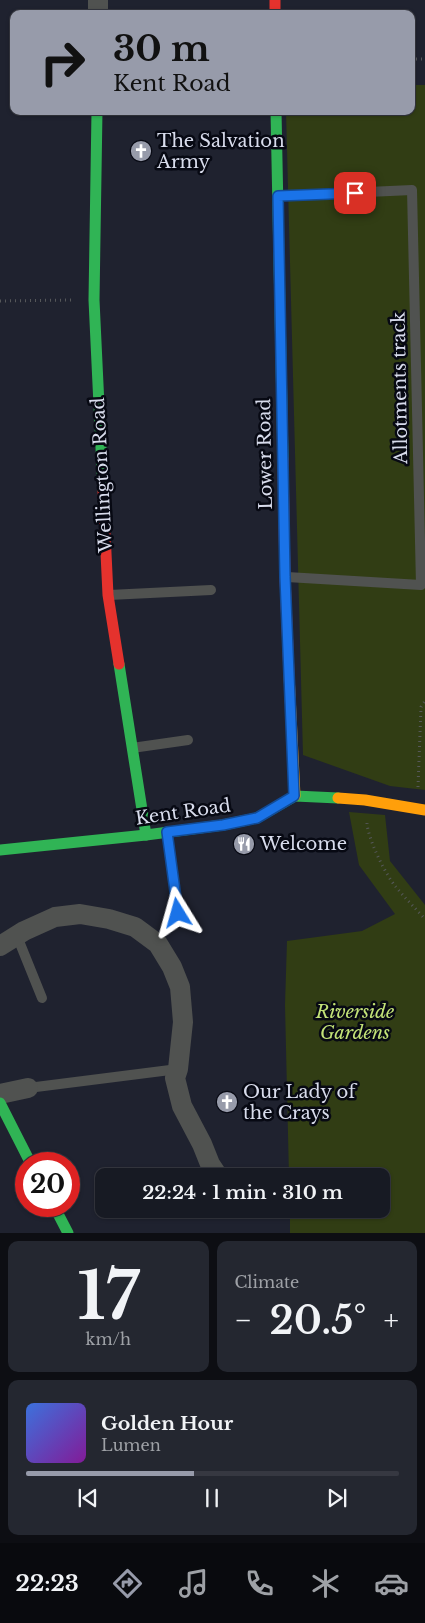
<!DOCTYPE html>
<meta charset="utf-8">
<style>
:root{--surface:#171a23;--page:#242730;--text:#f1f3f6;--muted:#9ea1a6;--line:#363841;--accent:#979baa}
body{margin:0;font-family:"Libre Baskerville",serif;background:var(--page);color:var(--text);height:100vh;display:flex;flex-direction:column;font-size:19px;white-space:nowrap}
*{box-sizing:border-box;margin:0}
p{font-size:16px;color:var(--muted)}
.icon{flex:none;width:28px;height:28px;fill:none;stroke:currentColor;stroke-width:2;stroke-linecap:round;stroke-linejoin:round}
.map{position:relative;height:1233px;overflow:hidden}
.drawer{display:flex;flex-direction:column;gap:8px;padding:8px;background:#0d0e13;flex:1}
.drawer>*{flex:none}
.banner{position:absolute;left:10px;top:10px;width:405px;height:105px;border-radius:10px;box-shadow:0 1px 4px #0004,0 0 0 1px var(--line);background:#979baa;color:#111;overflow:hidden}
.speed{position:absolute;left:15px;top:1152px;display:flex;gap:10px;font-size:25px;font-weight:700;text-align:center}
.speed>*{display:grid;place-content:center;width:65px;height:65px;border-radius:50%;background:var(--surface);box-shadow:0 1px 4px #0004,0 0 0 1px var(--line);line-height:1}
.speed .limit{border:8px solid #d22;background:#fff;color:#111}
.pin{position:absolute;display:grid;place-items:center;width:42px;height:42px;color:#fff;margin:-21px;border-radius:10px;box-shadow:0 2px 8px #0006}
.me{position:absolute;width:55px;margin:-28px;rotate:352deg;stroke-linejoin:round;filter:drop-shadow(0 0 4px #0008)}
.turn{display:flex;align-items:center;gap:18px;height:105px;padding:0 20px;font-size:22px}
.turn .icon{width:65px;height:65px;stroke-width:2.5}
.turn b{display:block;font-size:35px;line-height:42px}
.big{font-size:38px;font-weight:600;line-height:1.1}
.drawer .card{flex:1;display:flex;flex-direction:column;justify-content:center;gap:8px;min-width:0;padding:0 18px;border-radius:10px;background:var(--page)}
.drawer .dial{align-items:center;gap:0}
.dial b{font-size:65px;line-height:1}
.song{display:flex;align-items:center;gap:15px}
.cover{width:60px;height:60px;border-radius:8px;background:linear-gradient(135deg,hsl(220 70% 55%),hsl(290 70% 35%))}
.played{height:5px;border-radius:2px;background:linear-gradient(90deg,var(--accent) 45%,var(--line) 45%)}
.keys{display:flex;justify-content:space-around;direction:ltr}
.heat{display:flex;justify-content:space-between;align-items:center;font-size:28px;direction:ltr}
.drawer .tiles{flex:1;display:grid;gap:8px;grid-template-columns:1fr 1fr}
.card:last-child{grid-column:span 2}
.trip{position:absolute;left:95px;top:1168px;width:295px;height:50px;border-radius:10px;background:var(--surface);box-shadow:0 1px 4px #0004,0 0 0 1px var(--line);font-weight:600;line-height:50px;text-align:center}
.tabs{display:flex;height:80px;justify-content:space-around;align-items:center;background:#090a0e;color:var(--muted)}
.tabs .icon{width:35px;height:35px}
.tabs .active{color:var(--accent)}
.tabs b{font-size:22px;color:var(--text)}
.map>svg:first-child{display:block}
.green{fill:#313d14}
.lines{fill:none;stroke-linecap:round;stroke-linejoin:round}
.path{stroke:#56585a;stroke-width:3;stroke-dasharray:1 4;stroke-linecap:butt}
.lane{stroke:#505250;stroke-width:10}
.street{stroke:#505250;stroke-width:20}
.fast{stroke:#30b455;stroke-width:11}
.slow{stroke:#ff9f0a;stroke-width:11}
.jam{stroke:#e5322d;stroke-width:11}
.route-casing{stroke:#114b97;stroke-width:12}
.route{stroke:#1a73e8;stroke-width:9}
.labels{text-anchor:middle;dominant-baseline:central;stroke-width:5;stroke-linejoin:round;paint-order:stroke}
.poi-label{font-size:18px;fill:#d8dcec;stroke:#070913;text-anchor:start}
.street-label{font-size:18px;fill:#d8dcec;stroke:#070913}
.park-label{font-size:18px;font-style:italic;fill:#c3e378;stroke:#070913}
</style>
<div class="map">
<svg width="425" height="1233" viewBox="0 0 425 1233">
<rect width="100%" height="100%" fill="#1f222f"/>
<g class="green">
<path d="M411,85H425V790L390,786L303,755L286,111H411Z"/>
<path d="M349,812L385,815L390,861L425,905V1233H290V1209H381V1176H289L285,1005L287,941L362,931L395,914L359,865Z"/>
</g>
<g class="lines">
<g class="path">
<path d="M411,59H425"/>
<path d="M0,301L71,300"/>
<path d="M418,787L421,707L425,701"/>
<path d="M367,823C368,839 385,874 396,887C405,898 415,908 425,919"/>
</g>
<g class="lane">
<path d="M279,196L412,190L421,585L287,577"/>
<path d="M109,595L211,590"/>
<path d="M132,748L188,740"/>
<path d="M167,833L178,913"/>
<path d="M17,936L42,998"/>
<path d="M28,1088L178,1069"/>
</g>
<g class="street">
<path d="M98,0V14"/>
<path d="M0,946L24,931L55,917L80,914L109,919L135,927L158,944L172,967L180,987L183,1022L178,1069L175,1078L182,1106L202,1144L210,1164L218,1176"/>
<path d="M0,1094L28,1088"/>
</g>
<g class="fast">
<path d="M97,111L94,300L103,490"/>
<path d="M276,111L283,459"/>
<path d="M119,664L146,835"/>
<path d="M0,850L146,835L223,825L257,818L295,796L338,798"/>
<path d="M0,1103L31,1164"/>
<path d="M54,1206L68,1233"/>
</g>
<g class="slow">
<path d="M289,674L295,796"/>
<path d="M338,798L365,800L425,810"/>
</g>
<g class="jam">
<path d="M275,0V14"/>
<path d="M283,459L285,577L289,674"/>
<path d="M103,490L108,595L119,664"/>
</g>
</g>
<g class="lines">
<g class="route-casing">
<path id="route" d="M178,913L167,832L223,825L257,818L294,796L285,577L278,196L355,193"/>
</g>
<use href="#route" class="route"/>
</g>
<defs>
<g id="church-disc" transform="scale(1.125)"><circle r="9.5" fill="#979baa" stroke="#070913"/><path d="M-1.2-6h2.4v3.5h3.3v2.4h-3.3V6h-2.4V-.1h-3.3v-2.4h3.3Z" fill="#fff"/></g>
<g id="restaurant-disc" transform="scale(1.125)"><circle r="9.5" fill="#979baa" stroke="#070913"/><path d="M-5-6h1v4h1v-4h1v4h1v-4h1v5L-1.5 .5V6h-2V.5L-5-1ZM5-6V6H3V1.5H1.5Q1.5-4 5-6Z" fill="#fff"/></g>
</defs>
<g fill-rule="evenodd">
<use href="#church-disc" x="141" y="151"/>
<use href="#restaurant-disc" x="244" y="844"/>
<use href="#church-disc" x="227" y="1102"/>
</g>
<g class="labels">
<g class="poi-label">
<text x="157" y="141">The Salvation<tspan x="157" dy="21">Army</tspan></text>
<text x="260" y="844">Welcome</text>
<text x="243" y="1092">Our Lady of<tspan x="243" dy="21">the Crays</tspan></text>
</g>
<g class="street-label">
<text transform="translate(400 388) rotate(-91)">Allotments track</text>
<text transform="translate(265 454) rotate(-91)">Lower Road</text>
<text transform="translate(102 475) rotate(-93)">Wellington Road</text>
<text transform="translate(183 812) rotate(-8)">Kent Road</text>
</g>
<g class="park-label">
<text x="355" y="1012">Riverside<tspan x="355" dy="21">Gardens</tspan></text>
</g>
</g>
</svg>
<div class="speed"><div class="limit">20</div></div>
<div class="pin" style="left:355px;top:193px;background:#d93025"><svg class="icon" aria-label="arrive" viewBox="0 0 24 24"><path d="M6 21V4h12l-3 4 3 4H6"/></svg></div>
<svg class="me" style="left:178px;top:913px" viewBox="-20 -20 40 40"><path d="M0-17L14 15 0 8-14 15z" fill="#1a73e8" stroke="#fff" stroke-width="4"/></svg>
<div class="trip">22:24 · 1 min · 310 m</div>
<div class="banner">
<div class="turn"><svg class="icon" aria-label="right" viewBox="0 0 24 24"><path d="M7 20v-9h11M14 6l5 5-5 5"/></svg><div><b>30 m</b>Kent Road</div></div>
</div>
</div>
<section class="drawer">
<div class="tiles">
<div class="card dial"><b>17</b><p>km/h</p></div>
<div class="card"><p>Climate</p>
<div class="heat"><a>−</a><b class="big">20.5°</b><a>+</a></div>
</div>
<div class="card">
<div class="song"><i class="cover"></i><div><b>Golden Hour</b><p>Lumen</p></div></div>
<div class="played"></div>
<div class="keys"><svg class="icon" aria-label="previous" viewBox="0 0 24 24"><path d="M18 5L8 12l10 7zM5 5v14"/></svg><svg class="icon" aria-label="pause" viewBox="0 0 24 24"><path d="M8 5v14M16 5v14"/></svg><svg class="icon" aria-label="next" viewBox="0 0 24 24"><path d="M6 5l10 7-10 7zM19 5v14"/></svg></div>
</div>
</div>
</section>
<nav class="tabs">
<b>22:23</b>
<svg class="icon active" aria-label="directions" viewBox="0 0 24 24"><path d="M12 3l9 9-9 9-9-9zM9 14v-3h6M13 9l2 2-2 2"/></svg>
<svg class="icon" aria-label="music" viewBox="0 0 24 24"><path d="M9 18V5l10-2v13"/><circle cx="6" cy="18" r="3"/><circle cx="16" cy="16" r="3"/></svg>
<svg class="icon" aria-label="phone" viewBox="0 0 24 24"><path d="M5 4h4l2 5-3 2q2 4 5 5l2-3 5 2v4C11 20 4 13 5 4z"/></svg>
<svg class="icon" aria-label="climate" viewBox="0 0 24 24"><path d="M12 3v18M4 7l16 10M4 17L20 7"/></svg>
<svg class="icon" aria-label="car" viewBox="0 0 24 24"><path d="M5 17H2v-5l4-1 3-4h7l3 4 3 1v5h-3M9 17h6M6 11h13"/><circle cx="7" cy="17" r="2"/><circle cx="17" cy="17" r="2"/></svg>
</nav>
